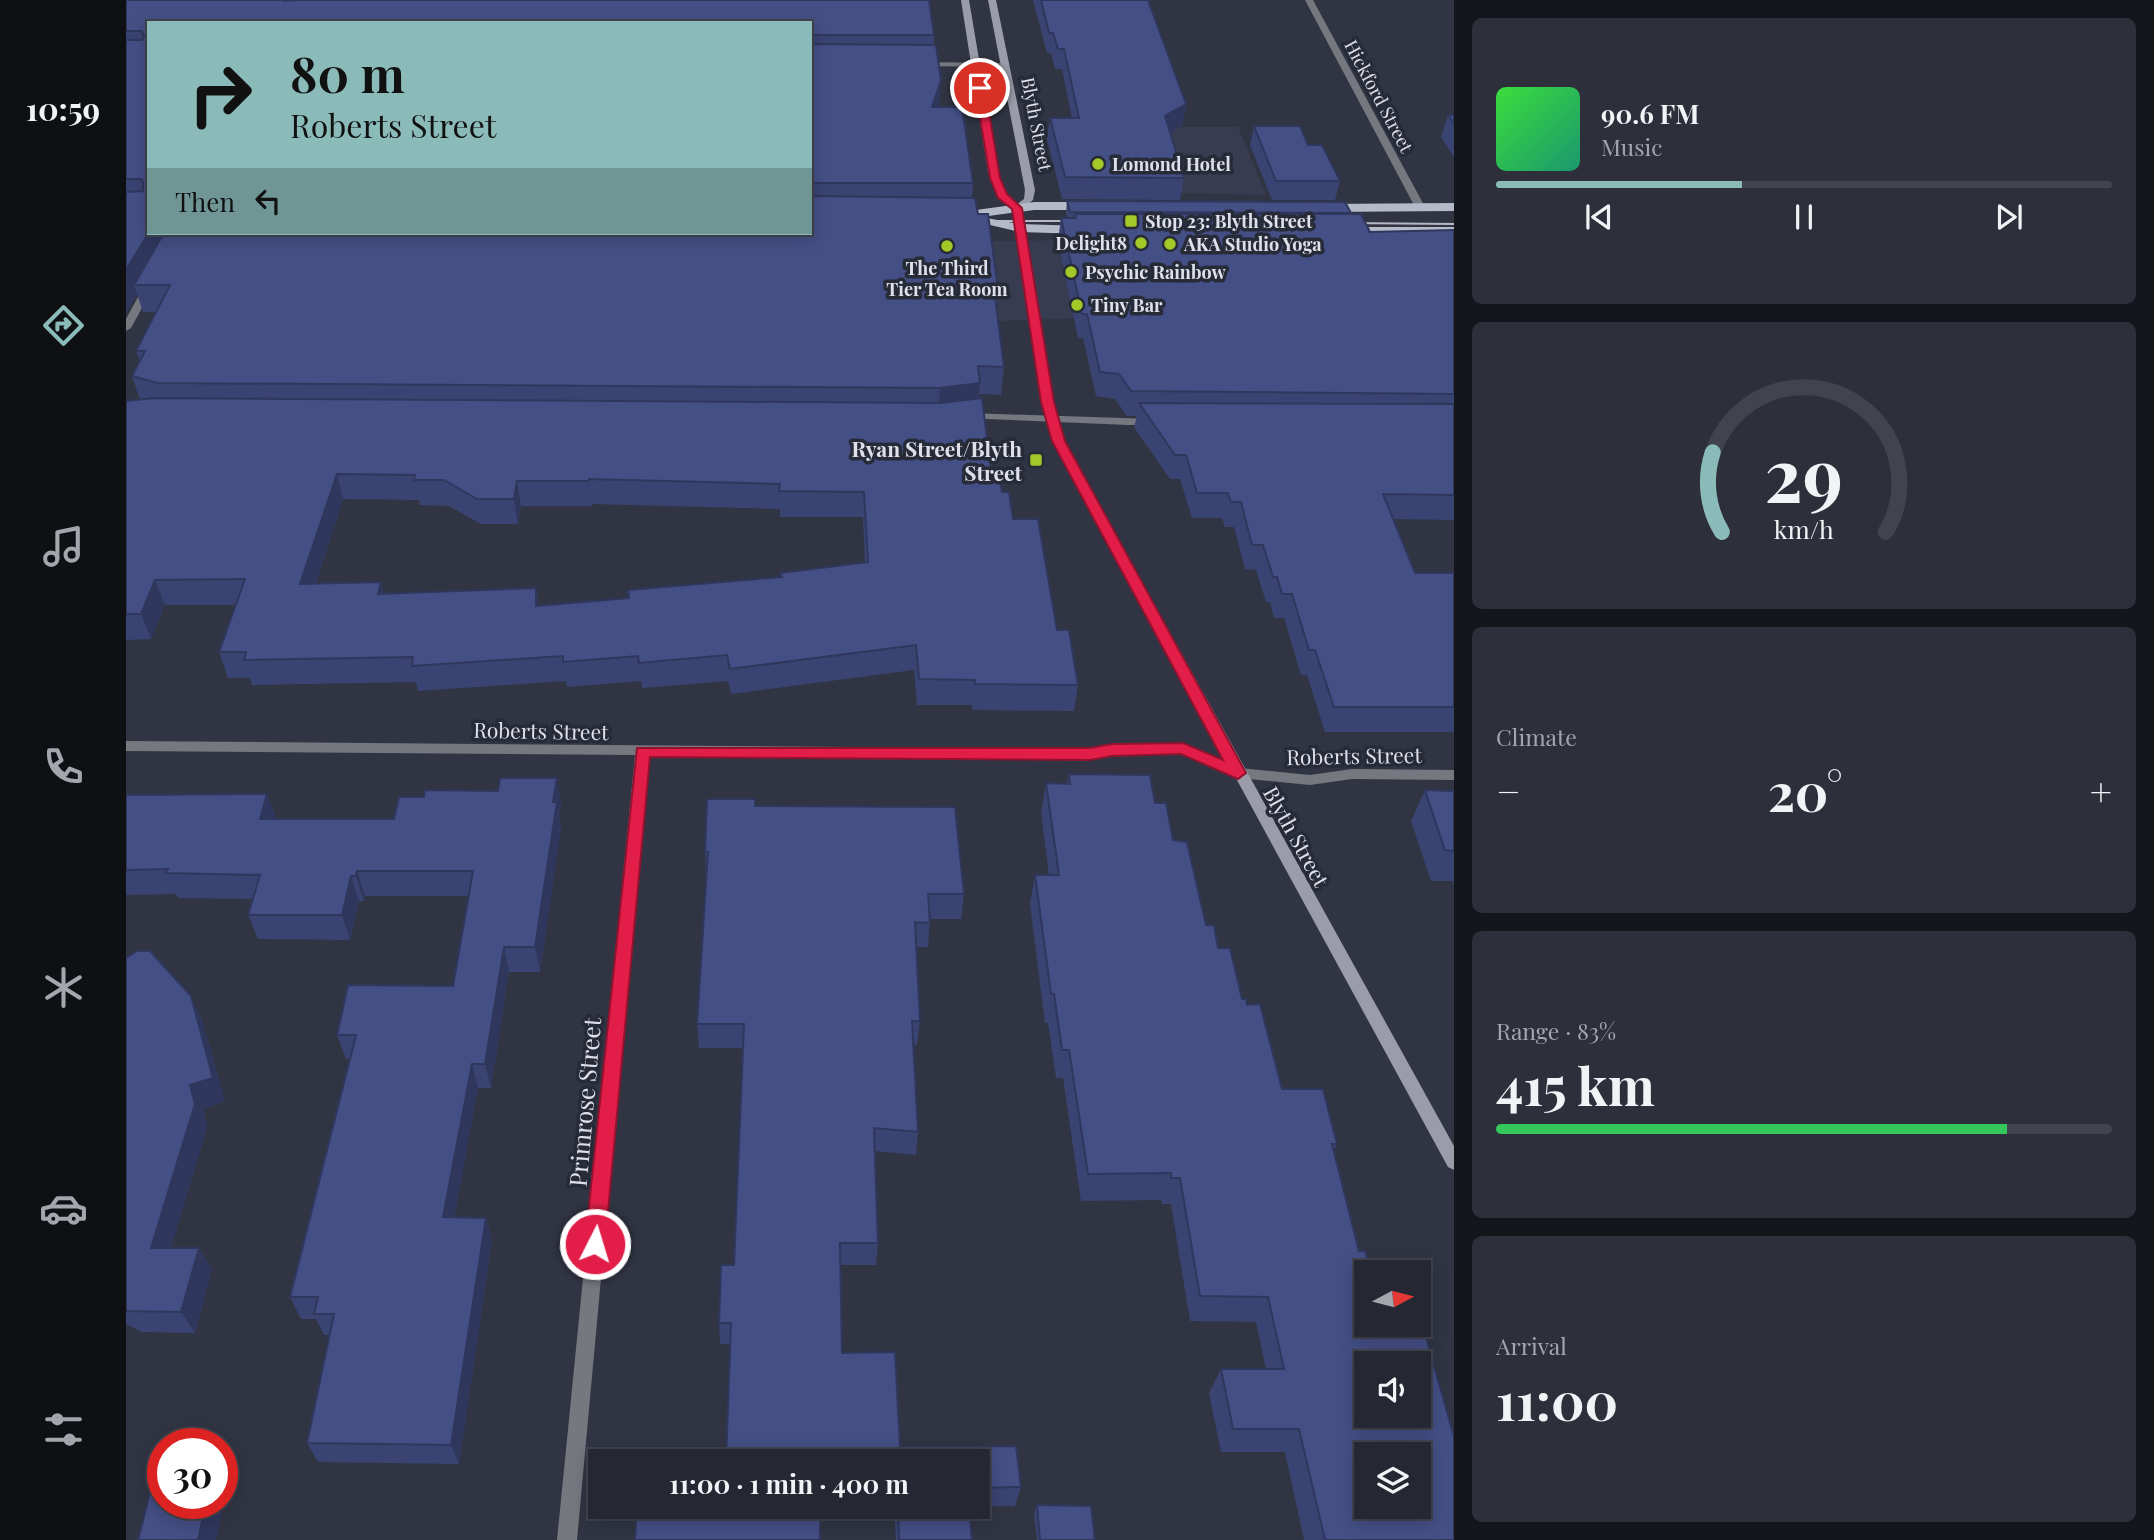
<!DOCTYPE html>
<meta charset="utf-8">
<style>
:root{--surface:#252832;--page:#2d303a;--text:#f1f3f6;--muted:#a3a6ac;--line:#42444d;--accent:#8bbbb9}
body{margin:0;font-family:"Playfair Display",serif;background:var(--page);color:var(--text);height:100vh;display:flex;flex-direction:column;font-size:26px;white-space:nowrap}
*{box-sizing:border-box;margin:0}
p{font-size:23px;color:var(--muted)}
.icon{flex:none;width:38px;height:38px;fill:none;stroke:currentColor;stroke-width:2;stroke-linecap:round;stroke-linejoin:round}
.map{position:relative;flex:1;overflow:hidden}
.sheet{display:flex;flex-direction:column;gap:18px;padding:18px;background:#14161c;width:700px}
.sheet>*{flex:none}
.top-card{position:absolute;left:21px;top:21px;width:665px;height:214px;border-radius:0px;box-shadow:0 4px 18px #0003,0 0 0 2px var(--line);background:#8bbbb9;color:#111;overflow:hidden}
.needle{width:46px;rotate:83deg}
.fabs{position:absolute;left:1228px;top:1260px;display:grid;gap:14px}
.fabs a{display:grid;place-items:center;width:77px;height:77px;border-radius:0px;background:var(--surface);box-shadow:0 4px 18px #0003,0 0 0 2px var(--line);font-size:35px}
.speed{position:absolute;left:21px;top:1428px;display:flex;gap:14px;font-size:35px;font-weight:700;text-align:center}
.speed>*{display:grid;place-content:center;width:91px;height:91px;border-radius:50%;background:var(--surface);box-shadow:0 4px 18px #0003,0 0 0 2px var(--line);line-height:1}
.speed .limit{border:10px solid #d22;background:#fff;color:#111}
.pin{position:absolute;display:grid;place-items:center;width:60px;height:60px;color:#fff;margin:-30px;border:4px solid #fff;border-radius:50%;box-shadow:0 2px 7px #0007}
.me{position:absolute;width:77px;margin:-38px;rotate:5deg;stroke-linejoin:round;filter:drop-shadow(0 0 5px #0008)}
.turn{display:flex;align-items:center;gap:24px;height:147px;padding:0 28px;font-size:32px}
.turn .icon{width:91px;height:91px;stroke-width:2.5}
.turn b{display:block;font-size:49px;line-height:60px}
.then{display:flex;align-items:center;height:66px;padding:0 28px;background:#0003;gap:14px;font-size:26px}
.big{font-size:52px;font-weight:700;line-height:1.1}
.sheet .widget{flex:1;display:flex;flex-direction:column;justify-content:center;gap:10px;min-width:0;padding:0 24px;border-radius:10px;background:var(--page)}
.sheet .dial{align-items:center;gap:0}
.dial svg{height:182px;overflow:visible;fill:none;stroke:var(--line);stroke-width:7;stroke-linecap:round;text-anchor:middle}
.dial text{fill:var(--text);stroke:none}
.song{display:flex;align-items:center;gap:21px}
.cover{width:84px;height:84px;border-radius:10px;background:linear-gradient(135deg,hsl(120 70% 55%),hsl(160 70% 35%))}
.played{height:7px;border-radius:4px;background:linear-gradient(90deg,var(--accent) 40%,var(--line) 40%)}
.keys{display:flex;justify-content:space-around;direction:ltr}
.heat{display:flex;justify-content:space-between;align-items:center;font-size:38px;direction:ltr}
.charge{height:10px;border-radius:5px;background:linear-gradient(90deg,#34c759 83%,var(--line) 0)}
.trip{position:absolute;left:462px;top:1449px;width:402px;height:70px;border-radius:0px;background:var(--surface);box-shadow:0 4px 18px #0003,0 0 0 2px var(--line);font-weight:700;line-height:70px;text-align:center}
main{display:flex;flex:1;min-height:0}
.tab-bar{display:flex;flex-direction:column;width:126px;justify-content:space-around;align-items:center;background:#0f1014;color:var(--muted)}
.tab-bar .icon{width:49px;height:49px}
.tab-bar .on{color:var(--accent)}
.tab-bar b{font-size:32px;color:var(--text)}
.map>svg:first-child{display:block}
.built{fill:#373c50}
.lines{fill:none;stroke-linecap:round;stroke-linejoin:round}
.street{fill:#76787f;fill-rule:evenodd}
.secondary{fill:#9a9da9;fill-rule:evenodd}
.primary{fill:#b5bac8;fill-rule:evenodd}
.tram{stroke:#b5b8c2;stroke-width:2}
.wall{fill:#3a4472;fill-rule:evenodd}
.shaded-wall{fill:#30375d}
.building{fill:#444f85;stroke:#30375d;stroke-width:2;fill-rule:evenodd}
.route{fill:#e11d48;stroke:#92132f;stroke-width:2}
.poi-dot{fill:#a2c928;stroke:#272b38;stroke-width:2.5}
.labels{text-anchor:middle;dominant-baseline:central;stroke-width:7;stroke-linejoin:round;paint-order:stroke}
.far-street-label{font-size:18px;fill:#dee1ea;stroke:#272b38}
.far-poi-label{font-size:18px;font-weight:bold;fill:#dee1ea;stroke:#272b38;text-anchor:start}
.poi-label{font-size:21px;font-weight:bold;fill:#dee1ea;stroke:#272b38;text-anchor:end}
.street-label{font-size:21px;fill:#dee1ea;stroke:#272b38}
.near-street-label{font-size:24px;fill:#dee1ea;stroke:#272b38}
</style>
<main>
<nav class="tab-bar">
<b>10:59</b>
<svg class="icon on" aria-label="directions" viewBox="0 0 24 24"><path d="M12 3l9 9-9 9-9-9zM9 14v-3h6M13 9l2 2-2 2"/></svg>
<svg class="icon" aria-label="music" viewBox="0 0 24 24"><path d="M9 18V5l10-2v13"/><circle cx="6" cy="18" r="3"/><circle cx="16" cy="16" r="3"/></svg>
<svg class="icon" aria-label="phone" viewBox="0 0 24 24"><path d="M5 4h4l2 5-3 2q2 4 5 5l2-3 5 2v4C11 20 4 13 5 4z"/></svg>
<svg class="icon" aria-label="climate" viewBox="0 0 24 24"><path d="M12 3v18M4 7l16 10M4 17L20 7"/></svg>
<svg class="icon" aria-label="car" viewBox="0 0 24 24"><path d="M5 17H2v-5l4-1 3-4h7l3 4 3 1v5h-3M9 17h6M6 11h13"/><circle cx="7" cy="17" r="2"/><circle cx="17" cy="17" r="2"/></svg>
<svg class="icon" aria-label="filters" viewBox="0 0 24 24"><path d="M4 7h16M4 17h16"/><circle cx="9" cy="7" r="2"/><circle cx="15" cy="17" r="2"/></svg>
</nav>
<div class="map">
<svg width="1328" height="1540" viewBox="0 0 1328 1540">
<rect width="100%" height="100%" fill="#313543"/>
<g class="built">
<path d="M918,127H1112L1140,195L934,190Z"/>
<path d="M1058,239L949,318L876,321L723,320L860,241Z"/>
</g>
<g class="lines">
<g class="street">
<path d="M1179,0H1187L1299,207L1297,209L1289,207Z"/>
<path d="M793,62L879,63L883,65L879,67L790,66L789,64Z"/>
<path d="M23,283L28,286L5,328L0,331V319L18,286Z"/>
<path d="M840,413L1026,419L1032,422L1026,425H1002L836,418L834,416Z"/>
<path d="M0,741L964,749L986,745L1057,743L1114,768L1184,775L1226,769L1328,770V780L1226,779L1184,785L1112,778L1055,753L986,755L964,759L523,755L451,1540H431L509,755L0,751Z"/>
</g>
<path class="secondary" d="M835,0H843L872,172L880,195L891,204L898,199L899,190L862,0H870L909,190L907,200L896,209L927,402L938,441L1328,1146V1170L1322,1167L926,441L917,402L886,209L871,196L862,172Z"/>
<g class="primary">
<path d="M908,202H963L969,206L963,210H908L855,217L894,224L957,226L963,230L957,234L894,232L838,219L828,221L822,217L828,213Z"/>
<path d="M1328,203V211L1198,212L1192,208L1198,204Z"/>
<path d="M1220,227H1328V235L1216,234V228Z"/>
</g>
<g class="tram">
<path d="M845,221H954"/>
<path d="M1220,223L1328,224"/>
</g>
</g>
<g class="wall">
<path d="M0,0H803L808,35V45H810L815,80L813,107H836L847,183L846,198H849L852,214H862L872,289L870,308L878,367L875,395L853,394V399L856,398L865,471H873L876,492H883L887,519H912L931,630H943L952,685L948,711L846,710V705H791L788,670L605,694L602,681L516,688L515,681L441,687L440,681L292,691L290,682L126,685L124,678H102L93,652L110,605H39L25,639L0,640V401L14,400L6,376L14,361L10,351L30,312H17L11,294L0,312ZM23,23H684V233H23ZM217,499L293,500L294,505L323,506L355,524H392L395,506H466V504L654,509V517H737L739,563L654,573V577L502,590L503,598L413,606L410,588L258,594L255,582L190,583Z"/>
<path d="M907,0H1022L1060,104L1056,126L1044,133L1058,178L1054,200L936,199L921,139L924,118H946L936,69H929L925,53H921Z"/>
<path d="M1322,115H1328V157L1315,137Z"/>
<path d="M1128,126L1182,145L1214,181L1209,200H1146L1124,145Z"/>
<path d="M941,201L1225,213L1224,214L1244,232L1328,230V520L1267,519L1289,573H1328V732H1199L1181,675H1175L1158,618H1148L1144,602H1140L1130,570L1119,569L1108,527H1099L1096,518H1066L1054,479H1044L1008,427L1011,416H1001L989,399L970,396L957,338H952L932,241L935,218H941L940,213Z"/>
<path d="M943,774L1029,803L1047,840L1080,925L1092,948L1116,999L1121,1005L1156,1089L1211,1144L1208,1151L1233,1251L1328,1540H1178L1159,1452H1095L1083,1393L1095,1369H1140L1130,1322L1064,1321L1045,1204H1036L1035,1200L955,1201L937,1078H930L922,1023H919L904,904L909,875H923L915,813L920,783H941Z"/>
<path d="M1299,790L1328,791V885L1327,881H1305L1285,821Z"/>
<path d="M141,794L150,819H268L435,803L433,816L435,827L414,972H383L365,1088H352L328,1218H360L366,1240L333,1464L192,1462L181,1443L204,1335H198L190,1319H175L164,1297L224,1059H220L211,1035L327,986L342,896H239L238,901H233L224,940L132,939L122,915L127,899L52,898L50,894L0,895V795Z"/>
<path d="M581,799H629V806L829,807L838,894L835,919H804L802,947H790L794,1021L791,1045H787L792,1132L790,1155L749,1151L752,1243L750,1265H715L716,1353L769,1352L774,1447L890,1446L895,1487L889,1506H852V1461H600L604,1344H594L593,1323L595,1265H608L617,1048H573L571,1024L580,876L579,852Z"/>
<path d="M0,958L76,1020L99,1101L77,1109L81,1127L45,1248H73L86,1270L69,1333L16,1332L0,1324Z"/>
<path d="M911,1505L969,1540H911L908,1514Z"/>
<path d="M768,1507H843L846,1540H770Z"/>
</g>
<g class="shaded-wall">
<path d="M815,80L813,105L804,132L806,107Z"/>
<path d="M1060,104L1056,126L1035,138L1039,116Z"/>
<path d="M23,233H47L8,285L11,294L1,312L0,309V270Z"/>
<path d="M854,383L851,411L812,416L814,388Z"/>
<path d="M211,474L217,499L182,609L174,584Z"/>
<path d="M391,481L395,506L392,524L388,499Z"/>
<path d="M29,580L39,605L25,639L15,614Z"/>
<path d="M255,582L261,607L252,594Z"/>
<path d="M410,588L414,614L410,606Z"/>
<path d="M431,778L435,803L433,816L435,827L414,972L409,947Z"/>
<path d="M141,794L150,819H134Z"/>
<path d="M231,871L239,896L238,901L230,876Z"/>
<path d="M225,876L233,901L224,940L216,915Z"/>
<path d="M378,947L383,972L365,1088L359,1064Z"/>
<path d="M65,996L76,1020L99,1101L77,1109L81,1127L39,1270L25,1248L64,1085Z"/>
<path d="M346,1064L352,1088L324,1240L317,1217Z"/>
<path d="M360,1218L366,1240L333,1464L325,1445Z"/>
<path d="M73,1248L86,1270L69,1333L55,1312Z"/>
<path d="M96,1454L106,1468L90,1540H72L80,1503H96Z"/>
</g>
<g class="building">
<path d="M0,0H158V1L170,0H803L808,35H684V23H23V232L0,270V192L17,191V182L15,179H0V40H16L18,37L16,31H0Z"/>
<path d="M915,0H1022L1060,104L1039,116L1058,178L939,177L924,118H953L938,49H932L927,33H923Z"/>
<path d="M684,44L810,45L815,80L806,107H836L847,183H684Z"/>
<path d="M1322,115H1328V124Z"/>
<path d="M1128,126H1174L1182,145H1196L1214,181H1150Z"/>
<path d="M684,196L849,198L852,214H862L872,289H868L878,367L852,366L854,383L814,388L31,383L6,376L19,351H10L44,285H8L38,233H684Z"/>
<path d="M941,201L1219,202L1225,213L944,212Z"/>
<path d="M949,214H1235L1244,232L1328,230V394L1005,391L993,374L974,372L961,314H956L935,218H950Z"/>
<path d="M29,398L814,403L856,398L865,471H873L876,492H883L887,519H912L931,630H943L952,685L849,684V680L793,679L790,645L604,669L601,655L513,663L512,656L437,662V656L286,666L287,657L118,660L120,652H93L119,579L29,580L15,614H0V401ZM211,474L289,475L288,480H318L351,499H388L391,481H463V479L654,484L653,491L738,492L742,562L654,573L656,577L502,590L503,598L410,606V588L252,594L255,582L174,584Z"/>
<path d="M1013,403L1328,404V495L1257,494L1289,573H1328V707H1208L1189,650H1183L1166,594H1156L1151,577H1147L1137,545H1126L1115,502H1105L1102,493H1071L1060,455H1049Z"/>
<path d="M943,774L1024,775L1029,803H1040L1047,840L1061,842L1080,925H1088L1092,948H1104L1116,999H1120L1121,1005L1134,1004L1156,1089H1197L1211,1144H1206L1233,1251H1239L1245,1272H1241V1325H1293V1323H1296L1328,1437V1540H1199L1173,1429H1107L1095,1369H1158L1142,1297L1074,1296L1054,1178H1045V1173L962,1174L943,1050H936L928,994H925L909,875H933L920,783L944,784ZM1241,1363H1293V1416H1241ZM1241,1454H1293V1507H1241Z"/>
<path d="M374,778H431L427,802H431L409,947H378L359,1064H346L317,1217L360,1218L325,1445L181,1443L208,1314H188L192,1297H164L230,1035H211L222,985L327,986L347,871H231L230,876H225L216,915H122L134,875L40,873L42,869L0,870V795L141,794L134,819H268L273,797H298L299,790L372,791Z"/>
<path d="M1299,790L1328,791V851L1319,850Z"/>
<path d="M581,799H629V806L829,807L838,894H802L804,923L789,922L794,1021H786L792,1132L748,1128L752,1243H714L716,1353L769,1352L774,1447L890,1446L895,1487L852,1488V1461H769V1452L693,1451V1461H600L605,1323H593L595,1265H608L618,1024H571L582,852H579Z"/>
<path d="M11,951H24L65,996L87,1078L64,1085L69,1104L25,1248H73L55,1312L0,1311V958Z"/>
<path d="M28,1477H37V1503H80L72,1540H12Z"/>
<path d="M911,1505L965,1506L969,1540H914Z"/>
<path d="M511,1507H694V1540H509Z"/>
<path d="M772,1507H843L846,1540H773Z"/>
</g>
<path class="route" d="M854,85L859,88L874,178L881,194L896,208L928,402L939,441L1120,773L1112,779L1055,754L986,756L964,760L524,757L479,1244L476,1251L469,1254L462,1251L459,1244L511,748H964L986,744L1057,743L1097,760L926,441L915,402L886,209L872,198L864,178L849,88Z"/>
<g class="poi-dot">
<circle cx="972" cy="164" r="7"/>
<rect x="998" y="214" width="14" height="14" rx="3.5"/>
<circle cx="1015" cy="243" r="7"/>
<circle cx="1044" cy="244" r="7"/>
<circle cx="821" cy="246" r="7"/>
<circle cx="945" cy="272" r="7"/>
<circle cx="951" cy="305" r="7"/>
<rect x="903" y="453" width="14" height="14" rx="3.5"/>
</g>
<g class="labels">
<g class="far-street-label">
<text transform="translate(1253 96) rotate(62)">Hickford Street</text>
<text transform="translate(911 124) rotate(79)">Blyth Street</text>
</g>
<g class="far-poi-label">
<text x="986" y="164">Lomond Hotel</text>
<text x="1019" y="221">Stop 23: Blyth Street</text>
<text x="1001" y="243" text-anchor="end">Delight8</text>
<text x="1058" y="244">AKA Studio Yoga</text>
<text x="821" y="268" text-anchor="middle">The Third<tspan x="821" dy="21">Tier Tea Room</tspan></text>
<text x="959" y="272">Psychic Rainbow</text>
<text x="965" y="305">Tiny Bar</text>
</g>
<g class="poi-label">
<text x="896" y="448">Ryan Street/Blyth<tspan x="896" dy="24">Street</tspan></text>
</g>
<g class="street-label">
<text transform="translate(415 730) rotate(1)">Roberts Street</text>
<text transform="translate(1228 755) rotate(-1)">Roberts Street</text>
<text transform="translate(1171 836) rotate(61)">Blyth Street</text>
</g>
<g class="near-street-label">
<text transform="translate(458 1102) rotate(-85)">Primrose Street</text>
</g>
</g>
</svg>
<div class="fabs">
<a><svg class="needle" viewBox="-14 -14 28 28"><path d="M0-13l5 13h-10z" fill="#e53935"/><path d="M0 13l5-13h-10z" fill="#a3a6ac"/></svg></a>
<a><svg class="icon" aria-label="sound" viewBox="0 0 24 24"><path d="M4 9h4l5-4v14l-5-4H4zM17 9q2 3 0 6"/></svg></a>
<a><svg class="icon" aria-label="layers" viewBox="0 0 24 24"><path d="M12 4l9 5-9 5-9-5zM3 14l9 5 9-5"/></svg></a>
</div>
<div class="speed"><div class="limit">30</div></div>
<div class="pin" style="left:854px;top:88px;background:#d93025"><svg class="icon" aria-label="arrive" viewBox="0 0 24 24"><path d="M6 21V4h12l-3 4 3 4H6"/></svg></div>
<svg class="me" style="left:469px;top:1244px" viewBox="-20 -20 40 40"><circle r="17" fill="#e11d48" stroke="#fff" stroke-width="3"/><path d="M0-11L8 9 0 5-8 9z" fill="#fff"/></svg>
<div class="trip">11:00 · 1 min · 400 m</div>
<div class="top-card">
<div class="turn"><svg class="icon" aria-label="right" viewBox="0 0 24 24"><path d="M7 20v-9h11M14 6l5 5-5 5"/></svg><div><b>80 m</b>Roberts Street</div></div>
<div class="then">Then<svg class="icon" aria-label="left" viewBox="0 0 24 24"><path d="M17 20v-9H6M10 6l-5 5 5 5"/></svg></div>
</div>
</div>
<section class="sheet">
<div class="widget">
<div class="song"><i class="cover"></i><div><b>90.6 FM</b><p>Music</p></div></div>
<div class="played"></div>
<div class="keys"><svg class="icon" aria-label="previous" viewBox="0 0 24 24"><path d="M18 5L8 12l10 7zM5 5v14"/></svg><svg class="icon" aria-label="pause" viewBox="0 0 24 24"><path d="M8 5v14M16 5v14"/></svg><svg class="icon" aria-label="next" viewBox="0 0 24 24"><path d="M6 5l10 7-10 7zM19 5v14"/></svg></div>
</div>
<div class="widget dial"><svg viewBox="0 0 100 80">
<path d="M14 69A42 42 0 1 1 86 69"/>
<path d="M14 69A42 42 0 0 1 10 34" stroke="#8bbbb9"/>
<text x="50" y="56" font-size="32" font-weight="700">29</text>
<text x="50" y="72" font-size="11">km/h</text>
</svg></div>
<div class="widget"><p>Climate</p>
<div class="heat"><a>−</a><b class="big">20°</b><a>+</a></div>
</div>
<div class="widget"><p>Range · 83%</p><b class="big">415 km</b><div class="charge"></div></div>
<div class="widget"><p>Arrival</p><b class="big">11:00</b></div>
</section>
</main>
